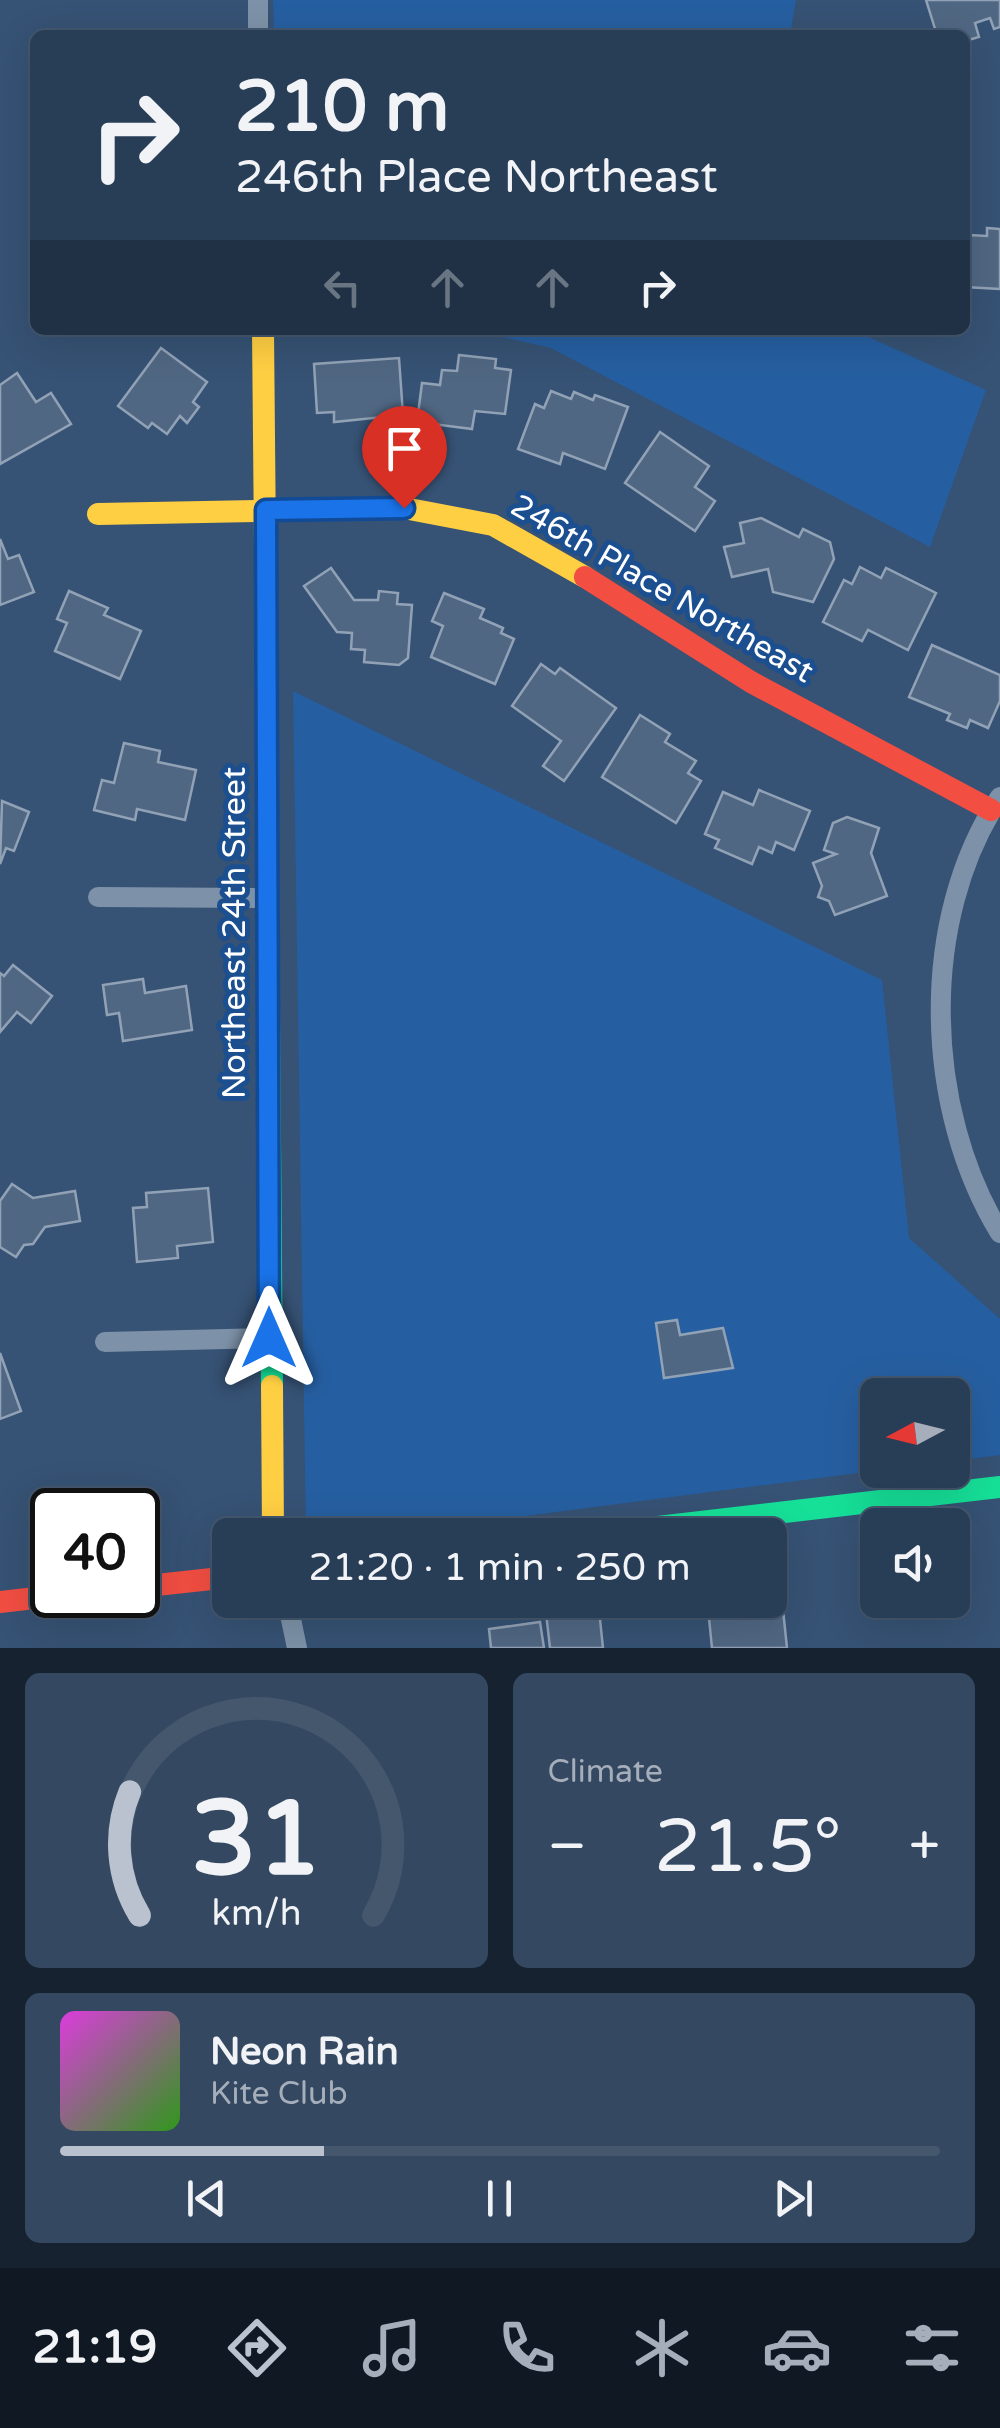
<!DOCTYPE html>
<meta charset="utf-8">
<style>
:root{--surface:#283e57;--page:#344961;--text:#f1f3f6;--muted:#a5aeba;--line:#44576d;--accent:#b9c2ce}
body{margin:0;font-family:"Varela Round",sans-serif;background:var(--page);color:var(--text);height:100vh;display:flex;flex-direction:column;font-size:38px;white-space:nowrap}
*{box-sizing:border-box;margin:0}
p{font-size:32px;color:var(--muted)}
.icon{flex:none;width:55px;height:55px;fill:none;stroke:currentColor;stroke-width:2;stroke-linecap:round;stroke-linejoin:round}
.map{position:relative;height:1648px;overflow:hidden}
.drawer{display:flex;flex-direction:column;gap:25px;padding:25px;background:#162230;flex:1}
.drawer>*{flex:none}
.guide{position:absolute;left:30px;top:30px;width:940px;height:305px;border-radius:15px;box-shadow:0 10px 40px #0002,0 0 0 2px var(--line);background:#283e57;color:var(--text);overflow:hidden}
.needle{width:65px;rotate:263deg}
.controls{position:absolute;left:860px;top:1378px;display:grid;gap:20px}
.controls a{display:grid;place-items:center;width:110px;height:110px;border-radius:15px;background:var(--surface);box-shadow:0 10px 40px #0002,0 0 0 2px var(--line);font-size:50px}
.speed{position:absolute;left:30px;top:1488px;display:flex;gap:20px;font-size:50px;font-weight:700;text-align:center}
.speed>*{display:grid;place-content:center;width:130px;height:130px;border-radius:50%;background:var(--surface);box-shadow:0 10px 40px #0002,0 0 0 2px var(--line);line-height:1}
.speed .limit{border:5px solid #111;border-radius:15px;background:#fff;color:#111}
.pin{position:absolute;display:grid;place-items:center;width:85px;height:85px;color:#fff;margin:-102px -42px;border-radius:50% 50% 50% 0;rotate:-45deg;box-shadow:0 0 10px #0007}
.pin .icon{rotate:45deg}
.me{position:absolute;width:110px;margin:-55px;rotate:0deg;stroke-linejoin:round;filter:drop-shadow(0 0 8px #0008)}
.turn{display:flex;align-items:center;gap:35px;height:210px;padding:0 40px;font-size:45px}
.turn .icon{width:130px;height:130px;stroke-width:2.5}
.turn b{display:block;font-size:70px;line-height:85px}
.lanes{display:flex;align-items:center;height:95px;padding:0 40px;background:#0003;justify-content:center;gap:50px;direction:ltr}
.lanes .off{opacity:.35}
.big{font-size:75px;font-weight:600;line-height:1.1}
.drawer .widget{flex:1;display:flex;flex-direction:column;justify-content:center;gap:15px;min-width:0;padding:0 35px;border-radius:15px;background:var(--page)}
.drawer .dial{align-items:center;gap:0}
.dial svg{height:260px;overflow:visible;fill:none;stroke:var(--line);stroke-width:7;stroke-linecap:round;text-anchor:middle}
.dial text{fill:var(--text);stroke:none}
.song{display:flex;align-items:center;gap:30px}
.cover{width:120px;height:120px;border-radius:15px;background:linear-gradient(135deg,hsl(300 70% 55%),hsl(110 70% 35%))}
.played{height:10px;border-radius:5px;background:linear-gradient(90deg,var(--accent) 30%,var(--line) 30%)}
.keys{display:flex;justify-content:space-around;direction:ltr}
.heat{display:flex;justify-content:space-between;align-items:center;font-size:55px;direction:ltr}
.drawer .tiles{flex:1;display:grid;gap:25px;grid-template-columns:1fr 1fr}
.widget:last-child{grid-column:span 2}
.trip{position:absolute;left:212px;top:1518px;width:575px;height:100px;border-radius:15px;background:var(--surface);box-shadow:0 10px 40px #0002,0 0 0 2px var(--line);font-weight:600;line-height:100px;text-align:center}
.dock{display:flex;height:160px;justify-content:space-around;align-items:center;background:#101923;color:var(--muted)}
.dock .icon{width:70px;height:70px}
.dock .on{color:var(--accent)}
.dock b{font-size:45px;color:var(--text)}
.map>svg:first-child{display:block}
.green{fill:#265fa1}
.building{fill:#506783;stroke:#92a2b6;stroke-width:2.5}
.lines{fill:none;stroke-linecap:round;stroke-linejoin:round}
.street{stroke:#7d92a8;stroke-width:20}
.fast{stroke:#16e098;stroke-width:22}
.slow{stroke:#ffcf43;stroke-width:22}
.jam{stroke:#f24e42;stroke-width:22}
.route-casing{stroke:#114b97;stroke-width:25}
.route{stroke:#1a73e8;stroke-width:18}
.labels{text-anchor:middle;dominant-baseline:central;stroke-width:10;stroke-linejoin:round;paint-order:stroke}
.street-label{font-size:32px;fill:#fff;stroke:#1b4f8f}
</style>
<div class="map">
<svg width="1000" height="1648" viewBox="0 0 1000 1648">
<rect width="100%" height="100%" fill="#365274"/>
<g class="green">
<path d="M273,0H796L790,35H274Z"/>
<path d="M472,330H853L986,390L930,547L551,348Z"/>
<path d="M293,691L882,980L909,1238L1000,1319V1455L953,1461L952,1395H878V1470H881L378,1535H306Z"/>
</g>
<g class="building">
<path d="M926,0H1000V27L994,29L990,18L975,23L979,37L965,41V35H937Z"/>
<path d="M987,228L1000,229V289L965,287L969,235L987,236Z"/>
<path d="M161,348L207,382L193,402L199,407L187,423L180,416L167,434L152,423L148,428L118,406Z"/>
<path d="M459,355L496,359L495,368L511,370L505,414L475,411L472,429L417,422L422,383L440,385L442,370L457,371Z"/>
<path d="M399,358L403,415L334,422V412L317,413L314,364Z"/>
<path d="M17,373L36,402L51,393L71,424L0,464V385Z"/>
<path d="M551,391L571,399L574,392L593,400L595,395L628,407L605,469L563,453L560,464L518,449L535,404L544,408Z"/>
<path d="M660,432L709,466L695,487L715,501L695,531L625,483Z"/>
<path d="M761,518L799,537L803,529L830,542L834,559L813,602L773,592L768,569L732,577L724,547L744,543L740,523Z"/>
<path d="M0,539L8,559L19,555L34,592L0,605Z"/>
<path d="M860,567L881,578L886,568L936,593L908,650L868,630L862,641L823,622L844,580L852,584Z"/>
<path d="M331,568L354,600H378L379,591L398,593L397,604L412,605L408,658L399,665L364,662L365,650L351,649L352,633L337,632L304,586Z"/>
<path d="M69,591L108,608L104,615L141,631L120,679L55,651L67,623L57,619Z"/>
<path d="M444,593L484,609L480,618L503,628L501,633L514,639L495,684L431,657L443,626L432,621Z"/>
<path d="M932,645L1000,675V701L988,728L970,720L967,728L947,720L950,714L909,697Z"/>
<path d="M541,664L555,674L560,668L616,708L564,781L543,766L561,741L512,706Z"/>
<path d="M640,715L670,734L665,742L696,761L688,773L701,781L676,823L602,777Z"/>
<path d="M124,743L160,751L158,762L196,770L185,820L137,809L135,820L94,810L102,780L114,783Z"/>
<path d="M759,790L810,811L794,850L776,842L772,853L759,847L752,864L715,848L719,840L705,834L723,792L753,805Z"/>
<path d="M2,801L29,812L14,851L6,848L0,864Z"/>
<path d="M847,817L879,828L871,853L887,896L835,915L829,901L818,897L822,886L813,863L836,854L824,850L833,823Z"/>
<path d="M13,965L52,996L31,1023L17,1012L0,1032V973L4,976Z"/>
<path d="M143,979L145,993L186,986L192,1030L123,1041L119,1013L107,1015L103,985Z"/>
<path d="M12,1184L33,1198L75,1191L80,1221L45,1227L33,1244L24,1245L16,1257L0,1247V1201Z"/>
<path d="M208,1188L213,1242L177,1246L178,1258L137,1262L133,1208L147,1207L146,1193Z"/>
<path d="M677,1320L680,1335L723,1328L733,1368L664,1378L656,1323Z"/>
<path d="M0,1353L21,1411L0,1419Z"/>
<path d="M598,1600L603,1648H550L545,1604Z"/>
<path d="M782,1600L787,1648H712L708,1608Z"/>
<path d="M540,1622L544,1648H491L489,1629Z"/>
</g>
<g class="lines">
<g class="street">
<path d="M258,0V35"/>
<path d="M1000,797C918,920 924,1109 1000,1233"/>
<path d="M98,897L268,898"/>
<path d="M105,1342L269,1338"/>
<path d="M287,1600L297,1648"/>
</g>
<g class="fast">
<path d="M267,760L272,1386"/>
<path d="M589,1535L1000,1487"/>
</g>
<g class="slow">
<path d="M263,330L267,760"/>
<path d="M98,514L404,508L493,525L585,577"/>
<path d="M272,1386L273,1535"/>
</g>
<g class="jam">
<path d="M585,577L751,682L991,810"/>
<path d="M138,1587L230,1577"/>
<path d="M0,1602L61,1595"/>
</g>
</g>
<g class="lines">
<g class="route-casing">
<path id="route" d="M269,1338L266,510L404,508"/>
</g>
<use href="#route" class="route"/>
</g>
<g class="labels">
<g class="street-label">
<text transform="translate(662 589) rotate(30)">246th Place Northeast</text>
<text transform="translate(235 933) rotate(-90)">Northeast 24th Street</text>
</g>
</g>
</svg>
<div class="controls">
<a><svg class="needle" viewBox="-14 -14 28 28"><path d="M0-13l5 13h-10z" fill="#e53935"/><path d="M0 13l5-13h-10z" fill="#a5aeba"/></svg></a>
<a><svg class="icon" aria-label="sound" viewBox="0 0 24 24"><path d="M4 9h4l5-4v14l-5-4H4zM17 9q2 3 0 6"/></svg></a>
</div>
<div class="speed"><div class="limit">40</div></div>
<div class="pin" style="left:404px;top:508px;background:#d93025"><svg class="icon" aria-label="arrive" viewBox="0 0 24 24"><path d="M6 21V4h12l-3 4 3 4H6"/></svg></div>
<svg class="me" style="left:269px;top:1338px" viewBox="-20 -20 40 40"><path d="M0-17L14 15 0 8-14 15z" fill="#1a73e8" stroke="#fff" stroke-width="4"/></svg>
<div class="trip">21:20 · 1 min · 250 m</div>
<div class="guide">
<div class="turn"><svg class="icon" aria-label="right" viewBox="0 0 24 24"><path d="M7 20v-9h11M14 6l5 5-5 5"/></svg><div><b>210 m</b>246th Place Northeast</div></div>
<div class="lanes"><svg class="icon off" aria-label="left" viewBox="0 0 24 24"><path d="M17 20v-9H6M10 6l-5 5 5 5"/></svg><svg class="icon off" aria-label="ahead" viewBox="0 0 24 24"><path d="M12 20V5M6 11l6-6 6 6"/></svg><svg class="icon off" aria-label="ahead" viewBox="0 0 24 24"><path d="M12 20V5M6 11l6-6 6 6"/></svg><svg class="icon" aria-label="right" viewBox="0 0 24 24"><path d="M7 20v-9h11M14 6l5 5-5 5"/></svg></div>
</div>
</div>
<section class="drawer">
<div class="tiles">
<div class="widget dial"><svg viewBox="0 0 100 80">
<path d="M14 69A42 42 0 1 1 86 69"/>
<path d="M14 69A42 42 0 0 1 11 31" stroke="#b9c2ce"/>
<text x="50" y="56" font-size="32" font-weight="700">31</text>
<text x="50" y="72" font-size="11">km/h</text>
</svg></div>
<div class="widget"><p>Climate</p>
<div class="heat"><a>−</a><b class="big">21.5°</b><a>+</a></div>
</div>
<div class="widget">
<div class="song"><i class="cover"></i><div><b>Neon Rain</b><p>Kite Club</p></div></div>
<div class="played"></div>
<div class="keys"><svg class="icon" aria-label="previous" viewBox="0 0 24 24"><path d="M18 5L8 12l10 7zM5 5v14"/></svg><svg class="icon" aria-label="pause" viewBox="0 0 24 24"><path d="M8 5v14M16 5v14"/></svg><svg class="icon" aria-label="next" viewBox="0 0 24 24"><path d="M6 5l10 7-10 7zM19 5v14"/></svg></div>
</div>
</div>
</section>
<nav class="dock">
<b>21:19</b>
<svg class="icon on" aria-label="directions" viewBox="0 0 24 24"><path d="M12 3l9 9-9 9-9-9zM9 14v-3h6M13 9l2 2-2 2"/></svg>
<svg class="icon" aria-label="music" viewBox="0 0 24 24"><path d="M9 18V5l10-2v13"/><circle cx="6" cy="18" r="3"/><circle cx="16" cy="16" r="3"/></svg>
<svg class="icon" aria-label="phone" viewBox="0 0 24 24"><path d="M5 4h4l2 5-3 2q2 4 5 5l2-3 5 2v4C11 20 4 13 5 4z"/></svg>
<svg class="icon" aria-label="climate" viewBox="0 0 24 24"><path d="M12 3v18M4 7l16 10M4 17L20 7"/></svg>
<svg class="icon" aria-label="car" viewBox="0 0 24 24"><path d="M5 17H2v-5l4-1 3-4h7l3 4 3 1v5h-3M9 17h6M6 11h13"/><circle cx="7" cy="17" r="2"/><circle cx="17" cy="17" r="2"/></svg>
<svg class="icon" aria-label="filters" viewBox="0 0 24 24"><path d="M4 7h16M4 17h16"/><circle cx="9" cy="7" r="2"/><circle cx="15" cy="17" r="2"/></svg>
</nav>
